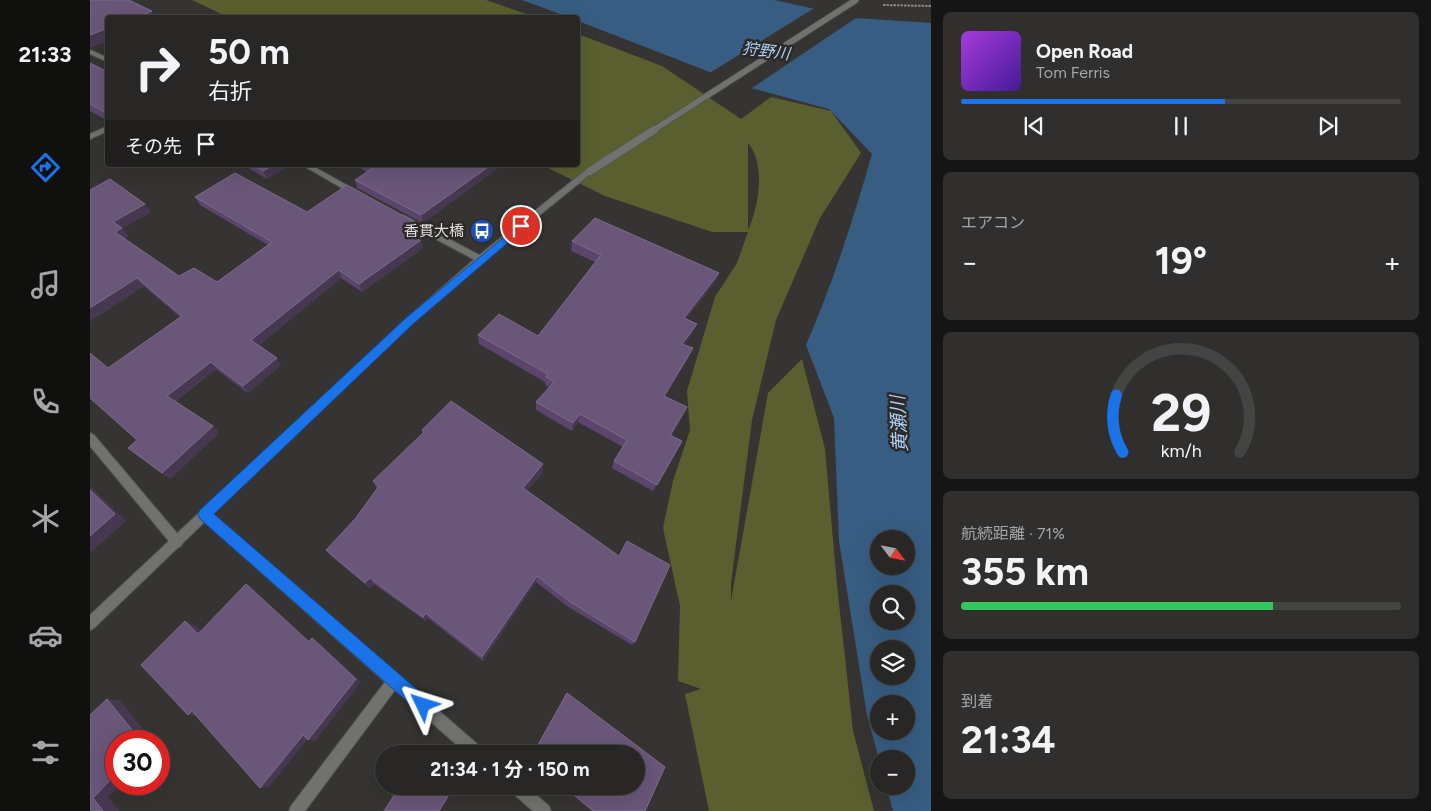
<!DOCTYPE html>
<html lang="ja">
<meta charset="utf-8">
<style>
:root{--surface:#282726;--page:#302f2e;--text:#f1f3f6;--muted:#a5a5a7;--line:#444443;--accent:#1a73e8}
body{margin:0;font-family:Figtree,"Noto Sans JP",sans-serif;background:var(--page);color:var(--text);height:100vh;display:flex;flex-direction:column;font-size:19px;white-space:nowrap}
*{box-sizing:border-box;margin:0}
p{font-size:16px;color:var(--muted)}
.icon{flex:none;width:28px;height:28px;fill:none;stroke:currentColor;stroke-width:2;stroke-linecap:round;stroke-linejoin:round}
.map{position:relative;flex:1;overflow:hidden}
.side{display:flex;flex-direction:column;gap:12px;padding:12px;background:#161515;width:500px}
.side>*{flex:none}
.guide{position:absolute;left:15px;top:15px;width:475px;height:152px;border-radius:5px;box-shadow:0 5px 20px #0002,0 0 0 1px var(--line);background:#282726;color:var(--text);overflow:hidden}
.needle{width:32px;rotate:122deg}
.buttons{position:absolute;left:780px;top:530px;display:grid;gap:10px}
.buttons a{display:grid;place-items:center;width:45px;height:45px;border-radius:50%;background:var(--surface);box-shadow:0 5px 20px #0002,0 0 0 1px var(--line);font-size:25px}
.speed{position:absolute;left:15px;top:730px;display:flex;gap:10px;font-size:25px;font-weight:700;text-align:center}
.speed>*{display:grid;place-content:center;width:65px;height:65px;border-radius:50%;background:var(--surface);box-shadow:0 5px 20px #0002,0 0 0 1px var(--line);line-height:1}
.speed .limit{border:8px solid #d22;background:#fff;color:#111}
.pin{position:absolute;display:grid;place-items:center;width:42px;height:42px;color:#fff;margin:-21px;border:2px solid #fff;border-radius:50%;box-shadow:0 1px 5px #0007}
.me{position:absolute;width:55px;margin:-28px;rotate:311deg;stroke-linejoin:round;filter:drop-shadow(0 0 4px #0008)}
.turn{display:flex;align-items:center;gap:18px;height:105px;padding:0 20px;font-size:22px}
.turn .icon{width:65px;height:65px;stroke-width:2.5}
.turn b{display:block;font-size:35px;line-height:42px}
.then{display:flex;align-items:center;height:48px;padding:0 20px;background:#0003;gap:10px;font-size:19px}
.big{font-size:38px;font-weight:700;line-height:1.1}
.side .widget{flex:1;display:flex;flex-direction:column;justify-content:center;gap:8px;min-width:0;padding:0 18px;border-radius:8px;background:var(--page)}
.side .dial{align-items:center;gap:0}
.dial svg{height:130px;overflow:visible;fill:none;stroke:var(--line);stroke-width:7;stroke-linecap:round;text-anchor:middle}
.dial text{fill:var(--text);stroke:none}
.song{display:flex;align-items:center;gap:15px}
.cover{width:60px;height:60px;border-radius:8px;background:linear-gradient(135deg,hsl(280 70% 55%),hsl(260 70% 35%))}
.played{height:5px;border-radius:2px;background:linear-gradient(90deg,var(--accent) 60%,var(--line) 60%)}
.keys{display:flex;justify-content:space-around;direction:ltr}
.heat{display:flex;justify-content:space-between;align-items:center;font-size:28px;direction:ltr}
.charge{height:8px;border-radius:4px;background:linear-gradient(90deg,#34c759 71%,var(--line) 0)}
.trip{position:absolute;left:285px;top:745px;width:270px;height:50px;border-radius:25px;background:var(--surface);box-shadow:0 5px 20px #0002,0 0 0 1px var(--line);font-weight:700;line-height:50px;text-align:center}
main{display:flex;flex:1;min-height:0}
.tabs{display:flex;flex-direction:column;width:90px;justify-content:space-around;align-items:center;background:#10100f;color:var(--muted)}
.tabs .icon{width:35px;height:35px}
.tabs .current{color:var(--accent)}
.tabs b{font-size:22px;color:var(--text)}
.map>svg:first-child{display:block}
.green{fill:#5a5f2f;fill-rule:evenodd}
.water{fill:#375d82;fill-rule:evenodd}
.pier{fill:#363432}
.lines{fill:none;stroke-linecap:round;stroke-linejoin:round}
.minor-casing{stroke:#555351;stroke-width:2}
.tertiary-casing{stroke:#555351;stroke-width:2}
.path{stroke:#8a8886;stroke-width:2;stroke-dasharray:2.5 1;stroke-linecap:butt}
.minor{fill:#71716f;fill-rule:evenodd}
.tertiary{fill:#71716f;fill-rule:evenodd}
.tertiary-bridge-far1-casing{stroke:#555351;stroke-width:7;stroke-linecap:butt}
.tertiary-bridge-casing{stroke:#555351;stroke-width:9;stroke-linecap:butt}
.tertiary-bridge-far1{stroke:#71716f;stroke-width:5.5}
.tertiary-bridge{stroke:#71716f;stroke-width:8}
.wall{fill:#5b456c}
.shaded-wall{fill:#463850}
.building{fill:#695679;stroke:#7c6b88}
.route{fill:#1a73e8;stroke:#114b97}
.labels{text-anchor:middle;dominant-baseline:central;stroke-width:5;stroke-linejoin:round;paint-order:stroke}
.far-poi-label{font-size:15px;fill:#e0dedd;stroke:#2c2a28;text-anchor:end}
.far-water-label{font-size:16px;font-style:italic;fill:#accff3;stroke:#2c2a28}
.water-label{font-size:19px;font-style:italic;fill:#accff3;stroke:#2c2a28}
</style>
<main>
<nav class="tabs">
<b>21:33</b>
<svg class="icon current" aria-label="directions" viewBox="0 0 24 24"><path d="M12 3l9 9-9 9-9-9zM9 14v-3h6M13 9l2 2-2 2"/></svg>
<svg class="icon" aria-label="music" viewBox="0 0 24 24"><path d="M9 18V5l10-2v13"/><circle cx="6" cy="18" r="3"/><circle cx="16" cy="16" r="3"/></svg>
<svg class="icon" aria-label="phone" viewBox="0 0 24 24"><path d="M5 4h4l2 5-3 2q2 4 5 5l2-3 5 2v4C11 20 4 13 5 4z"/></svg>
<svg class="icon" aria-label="climate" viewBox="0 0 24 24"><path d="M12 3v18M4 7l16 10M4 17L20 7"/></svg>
<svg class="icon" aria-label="car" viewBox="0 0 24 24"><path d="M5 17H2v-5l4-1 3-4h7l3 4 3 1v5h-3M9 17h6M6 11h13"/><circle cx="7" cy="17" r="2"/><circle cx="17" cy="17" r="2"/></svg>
<svg class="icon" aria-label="filters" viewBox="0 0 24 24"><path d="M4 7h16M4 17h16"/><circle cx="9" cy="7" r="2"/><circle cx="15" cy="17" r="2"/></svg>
</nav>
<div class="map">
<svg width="841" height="811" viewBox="0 0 841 811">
<rect width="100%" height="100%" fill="#363432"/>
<g class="green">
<path d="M102,0H396L445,17L140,18Z"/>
<path d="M488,34L572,66L651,119L681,97L741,111L771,153L730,218L686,320L662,420L641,583V601L678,393L712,359L735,449L747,585L763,731L784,811H619L595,694L611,689L588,681L590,606L573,528L583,481L600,430L597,391L625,297L647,263L658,232H622L515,196L452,165H488ZM658,143C676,164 669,206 658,230Z"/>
</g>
<path class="water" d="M432,0H684L766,18L841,23V811H803L796,786H816V759H789L777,715L749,541L744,418L716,345C743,283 763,220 782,154L739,109L661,88L488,21V18L478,17ZM789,539H816V566H789ZM789,594H816V621H789ZM789,649H816V676H789ZM789,704H816V731H789Z"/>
<path class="pier" d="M726,7L769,16L659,90L618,74Z"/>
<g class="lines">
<g class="minor-casing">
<g id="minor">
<path d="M0,50L18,58V62L0,54Z"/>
<path d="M18,126V131L0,139V134Z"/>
<path d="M212,165H221L269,192L268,194H262Z"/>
<path d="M313,215L393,257L394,259L393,261H387L310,220V216Z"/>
<path d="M0,433L4,435L91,538L93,542L91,546L87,548L83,546L0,446Z"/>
<path d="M115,510L119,511L393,749L395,754H377L305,690L215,811H199L201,806L295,682L111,519L109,515L111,511Z"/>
<path d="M418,786H436L459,806L461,811H443L420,791Z"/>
</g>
</g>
<g class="tertiary-casing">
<path id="tertiary" d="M497,169L504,171L393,261L322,323L4,628L0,630V615L316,319L387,257Z"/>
</g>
<path class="path" d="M793,5L841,6"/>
<use href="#minor" class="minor"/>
<use href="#tertiary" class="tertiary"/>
<g class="tertiary-bridge-far1-casing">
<path id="tertiary-bridge-far1" d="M562,131L766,0"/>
</g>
<g class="tertiary-bridge-casing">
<path id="tertiary-bridge" d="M500,171L564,130"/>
</g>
<use href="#tertiary-bridge-far1" class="tertiary-bridge-far1"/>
<use href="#tertiary-bridge" class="tertiary-bridge"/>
</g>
<g class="wall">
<path d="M0,63L18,72V121L0,111Z"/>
<path d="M153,165H200L177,179Z"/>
<path d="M266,165H412L333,223L267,188L265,180L277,172Z"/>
<path d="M0,190L55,204L61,212L32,228L38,236L34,239L89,276L127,282L178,245L110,205L105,197L217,212L323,221L325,229L320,233L333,248L272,292L251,278L169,345L191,365L158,393L126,369L85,402L123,426L129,433L80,479L38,448L47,440L18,368L90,317L54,286L0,321Z"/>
<path d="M482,241L629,273L625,282L596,319L603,333L594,345L599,357L575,396L593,415L581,436L592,441L563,491L522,468L524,461L533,447L488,422L482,431L446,410V402L459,387L455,385V382L389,344L388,335L448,336L505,262L481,251Z"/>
<path d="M332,430L453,472L437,491L545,642L542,645L477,606L446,582L393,661L338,618L336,621L284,584L280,588L241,556L236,550L265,519L287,489L283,481L333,433Z"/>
<path d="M477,693L575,767L555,811H503L472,786H546V754H442Z"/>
</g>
<g class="shaded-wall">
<path d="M62,11L65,18H46Z"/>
<path d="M18,28V41L0,48V35Z"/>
<path d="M183,165H200L177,179L173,171Z"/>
<path d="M401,165H412L333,223L331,215Z"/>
<path d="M55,204L61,212L32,228L38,236L31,241L25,232L23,222Z"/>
<path d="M323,221L325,229L314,237L312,229Z"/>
<path d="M331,240L333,248L272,292L269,284Z"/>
<path d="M249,270L251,278L166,348L161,340Z"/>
<path d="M629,273L625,282L590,327L594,318Z"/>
<path d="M47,278L54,286L0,321V308Z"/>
<path d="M607,324L603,333L589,353L592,344Z"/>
<path d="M603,348L599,357L571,404L574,396Z"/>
<path d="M187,358L191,365L158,393L153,386Z"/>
<path d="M121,362L126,369L83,403L77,396Z"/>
<path d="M490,414L488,422L482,431L483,423Z"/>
<path d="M123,426L129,433L80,479L72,473Z"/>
<path d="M453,464V472L433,496V488Z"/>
<path d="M0,486L36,521L0,553Z"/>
<path d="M447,576L446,582L393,661L392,657Z"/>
<path d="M280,578L284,584L280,588L275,583Z"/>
<path d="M156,584L163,589L225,646L219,642Z"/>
<path d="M336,613L338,618L336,621L333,617Z"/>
<path d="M95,621L105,625L118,637L108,634Z"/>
<path d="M222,638L228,642L271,682L225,741L218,740Z"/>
<path d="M17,699L30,701L63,741H51Z"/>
<path d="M102,711L109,717L98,715Z"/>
<path d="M213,735L220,736L179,787L170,788Z"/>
<path d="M336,748H339L345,754H342Z"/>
<path d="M26,774V784H31L18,797L29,811H13L3,798Z"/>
<path d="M364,786H366L350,811H349Z"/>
</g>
<g class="building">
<path d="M0,0H39L62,11L46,18H18V28L0,35Z"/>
<path d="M0,63L18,72V114L0,104Z"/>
<path d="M163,165H183L173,171Z"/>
<path d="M278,165H401L331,215L265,180L283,168Z"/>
<path d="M145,173L217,212L257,185L323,221L312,229L331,240L269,284L249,270L161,340L187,358L153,386L121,362L77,396L123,426L72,473L38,448L47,440L0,398V353L18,368L92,316L47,278L0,308V190L20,179L55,204L23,222L32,228L25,232L89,276L104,268L127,282L182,242L105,197Z"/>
<path d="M505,218L629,273L594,318L607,324L592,344L603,348L574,396L597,407L580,435L592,441L567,485L524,461L537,440L490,414L483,423L446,402L464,382L456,377L458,374L388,335L409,314L448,336L511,255L482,241Z"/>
<path d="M361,401L453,464L433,488L529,556L537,541L580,565L545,642L479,601L447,576L392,657L336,613L333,617L280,578L275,583L236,550L265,519L289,486L283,481L334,432L332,430Z"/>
<path d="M0,490L25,514L0,536Z"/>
<path d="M156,584L219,642L222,638L266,679L218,740L213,735L170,788L102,711L98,715L51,665L95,621L108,634Z"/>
<path d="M477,693L575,767L555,811H503L473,786H546V754H443Z"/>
<path d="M17,699L51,741H26V774L3,798L13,811H0V715Z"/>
<path d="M336,748L342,754H332Z"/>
<path d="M310,786H364L349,811H294Z"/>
</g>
<path class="route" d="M431,223L435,224V228L323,324L124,514L338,699L340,705L338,710L333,712L327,710L110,519L108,514L110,510L316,318Z"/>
<defs>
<g id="bus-disc" transform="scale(1.25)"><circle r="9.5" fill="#1a4fb4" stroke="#2c2a28"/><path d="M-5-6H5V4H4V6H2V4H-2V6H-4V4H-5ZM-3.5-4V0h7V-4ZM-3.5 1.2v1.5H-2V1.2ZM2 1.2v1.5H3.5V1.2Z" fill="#fff"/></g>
</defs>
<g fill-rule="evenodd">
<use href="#bus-disc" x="392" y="231"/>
</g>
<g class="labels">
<g class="far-poi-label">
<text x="374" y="231">香貫大橋</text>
</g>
<g class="far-water-label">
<text transform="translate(676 51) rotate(7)">狩野川</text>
</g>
<g class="water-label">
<text transform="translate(809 424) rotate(-93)">黄瀬川</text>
</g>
</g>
</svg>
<div class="buttons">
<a><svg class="needle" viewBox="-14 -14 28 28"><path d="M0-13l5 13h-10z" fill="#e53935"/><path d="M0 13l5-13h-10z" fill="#a5a5a7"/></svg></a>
<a><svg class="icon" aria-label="search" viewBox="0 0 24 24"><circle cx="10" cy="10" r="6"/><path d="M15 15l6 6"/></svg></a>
<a><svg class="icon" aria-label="layers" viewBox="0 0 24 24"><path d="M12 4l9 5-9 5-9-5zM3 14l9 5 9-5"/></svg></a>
<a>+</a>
<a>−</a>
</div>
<div class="speed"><div class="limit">30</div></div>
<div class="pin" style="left:431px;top:226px;background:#d93025"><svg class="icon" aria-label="arrive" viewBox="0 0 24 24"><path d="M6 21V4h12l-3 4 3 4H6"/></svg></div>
<svg class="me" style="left:333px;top:705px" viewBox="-20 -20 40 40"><path d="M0-17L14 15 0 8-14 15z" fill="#1a73e8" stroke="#fff" stroke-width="4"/></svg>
<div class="trip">21:34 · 1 分 · 150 m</div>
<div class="guide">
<div class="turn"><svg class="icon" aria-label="right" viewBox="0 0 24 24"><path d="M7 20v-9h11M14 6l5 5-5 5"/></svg><div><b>50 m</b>右折</div></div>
<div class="then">その先<svg class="icon" aria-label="arrive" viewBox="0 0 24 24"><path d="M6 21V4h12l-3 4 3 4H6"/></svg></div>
</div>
</div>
<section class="side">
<div class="widget">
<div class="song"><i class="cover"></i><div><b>Open Road</b><p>Tom Ferris</p></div></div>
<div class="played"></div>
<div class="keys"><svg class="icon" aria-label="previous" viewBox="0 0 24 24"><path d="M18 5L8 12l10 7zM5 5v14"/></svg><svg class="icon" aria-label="pause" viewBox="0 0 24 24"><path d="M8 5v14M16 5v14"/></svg><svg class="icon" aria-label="next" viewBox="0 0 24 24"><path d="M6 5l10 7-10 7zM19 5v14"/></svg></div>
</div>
<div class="widget"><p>エアコン</p>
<div class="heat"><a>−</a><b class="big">19°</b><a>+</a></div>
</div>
<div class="widget dial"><svg viewBox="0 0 100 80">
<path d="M14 69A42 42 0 1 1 86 69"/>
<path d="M14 69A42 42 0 0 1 10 34" stroke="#1a73e8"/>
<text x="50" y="56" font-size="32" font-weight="700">29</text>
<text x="50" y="72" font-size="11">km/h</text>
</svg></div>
<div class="widget"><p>航続距離 · 71%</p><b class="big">355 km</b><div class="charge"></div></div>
<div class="widget"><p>到着</p><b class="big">21:34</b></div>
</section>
</main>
